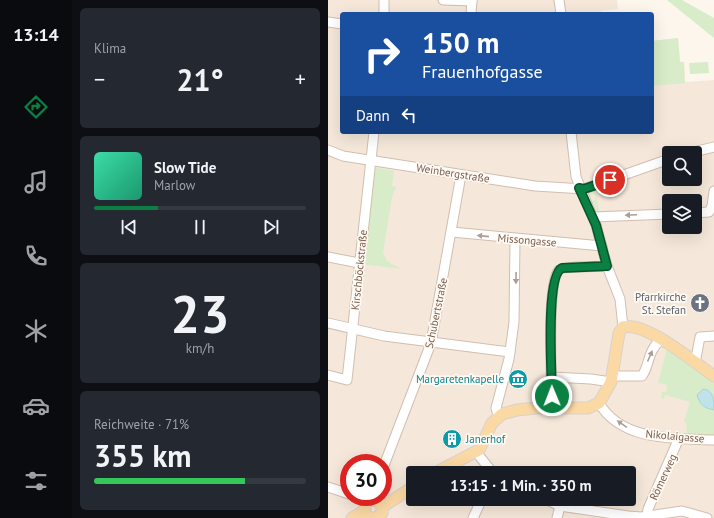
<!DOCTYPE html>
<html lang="de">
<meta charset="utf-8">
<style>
:root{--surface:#171b24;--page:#242831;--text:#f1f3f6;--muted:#9ea1a6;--line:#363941;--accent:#0b8043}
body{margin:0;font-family:"PT Sans",sans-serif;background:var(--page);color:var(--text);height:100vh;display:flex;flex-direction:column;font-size:15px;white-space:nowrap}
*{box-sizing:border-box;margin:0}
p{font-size:13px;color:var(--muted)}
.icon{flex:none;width:22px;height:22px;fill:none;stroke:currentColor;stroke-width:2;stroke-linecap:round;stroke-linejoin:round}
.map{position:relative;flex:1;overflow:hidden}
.details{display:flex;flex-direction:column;gap:8px;padding:8px;background:#0d0f14;width:256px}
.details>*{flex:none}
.top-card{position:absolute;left:12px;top:12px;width:314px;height:122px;border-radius:4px;box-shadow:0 4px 16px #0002;background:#1a4fa0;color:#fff;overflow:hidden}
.buttons{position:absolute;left:334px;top:146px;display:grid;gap:8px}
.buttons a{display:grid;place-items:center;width:40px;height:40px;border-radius:4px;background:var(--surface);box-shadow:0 4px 16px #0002;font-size:20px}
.speed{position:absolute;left:12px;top:454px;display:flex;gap:8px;font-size:20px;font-weight:700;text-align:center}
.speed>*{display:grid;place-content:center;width:52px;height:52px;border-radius:50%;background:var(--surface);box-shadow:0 4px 16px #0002;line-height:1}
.speed .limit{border:6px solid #d22;background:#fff;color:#111}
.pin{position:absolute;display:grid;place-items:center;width:34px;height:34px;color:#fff;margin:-17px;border:2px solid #fff;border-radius:50%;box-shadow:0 1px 4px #0007}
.me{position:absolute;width:44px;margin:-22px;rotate:359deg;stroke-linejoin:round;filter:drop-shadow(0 0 3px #0008)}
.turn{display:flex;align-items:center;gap:14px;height:84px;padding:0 16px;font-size:18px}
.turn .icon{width:52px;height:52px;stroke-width:2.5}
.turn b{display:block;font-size:28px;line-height:34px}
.then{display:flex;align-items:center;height:38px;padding:0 16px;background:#0003;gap:8px;font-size:15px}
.big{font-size:30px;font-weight:800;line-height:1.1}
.details .card{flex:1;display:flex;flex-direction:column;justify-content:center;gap:6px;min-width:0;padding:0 14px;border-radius:6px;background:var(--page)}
.details .dial{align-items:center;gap:0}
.dial b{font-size:52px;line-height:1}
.song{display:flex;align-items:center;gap:12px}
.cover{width:48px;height:48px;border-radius:6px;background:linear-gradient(135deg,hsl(160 70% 55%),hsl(160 70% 35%))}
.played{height:4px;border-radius:2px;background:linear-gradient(90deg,var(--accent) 30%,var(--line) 30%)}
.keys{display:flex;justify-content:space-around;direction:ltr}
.heat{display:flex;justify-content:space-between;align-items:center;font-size:22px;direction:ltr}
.charge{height:6px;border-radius:3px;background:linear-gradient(90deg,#34c759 71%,var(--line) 0)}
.trip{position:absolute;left:78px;top:466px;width:230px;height:40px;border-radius:4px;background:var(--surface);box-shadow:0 4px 16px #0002;font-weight:800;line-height:40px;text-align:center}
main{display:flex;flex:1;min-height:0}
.tab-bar{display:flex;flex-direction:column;width:72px;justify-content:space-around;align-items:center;background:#090b0e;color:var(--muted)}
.tab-bar .icon{width:28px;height:28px}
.tab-bar .on{color:var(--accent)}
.tab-bar b{font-size:18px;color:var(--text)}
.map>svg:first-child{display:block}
.residential{fill:#f5e8da;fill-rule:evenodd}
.green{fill:#d8ecc9}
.water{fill:#bfe3e8;stroke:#a5d3da}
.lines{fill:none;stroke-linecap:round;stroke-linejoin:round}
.minor-casing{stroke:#d1beb0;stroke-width:11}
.major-casing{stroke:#dad1cd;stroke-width:13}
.minor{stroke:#fff;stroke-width:9}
.major{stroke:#fbd9a5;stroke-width:11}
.oneway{fill:#af9d94}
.route-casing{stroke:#07532c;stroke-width:10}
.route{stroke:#0b8043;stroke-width:7}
.labels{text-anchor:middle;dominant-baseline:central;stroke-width:3.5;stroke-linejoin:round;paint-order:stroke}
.street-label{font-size:11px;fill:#7a5c4d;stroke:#fffaf3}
.worship-label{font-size:11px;fill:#5b616d;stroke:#fffaf3;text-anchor:end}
.culture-label{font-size:11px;fill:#0d838f;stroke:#fffaf3;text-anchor:end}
</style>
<main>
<nav class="tab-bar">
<b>13:14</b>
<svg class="icon on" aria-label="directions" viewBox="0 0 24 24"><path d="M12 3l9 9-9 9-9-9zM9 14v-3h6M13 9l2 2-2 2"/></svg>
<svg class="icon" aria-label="music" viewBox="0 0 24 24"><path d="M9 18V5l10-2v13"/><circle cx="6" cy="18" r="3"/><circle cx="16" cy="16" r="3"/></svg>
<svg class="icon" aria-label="phone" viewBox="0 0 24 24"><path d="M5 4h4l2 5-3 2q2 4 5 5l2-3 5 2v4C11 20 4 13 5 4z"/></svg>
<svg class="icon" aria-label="climate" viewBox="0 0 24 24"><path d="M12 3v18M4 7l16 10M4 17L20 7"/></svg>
<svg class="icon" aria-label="car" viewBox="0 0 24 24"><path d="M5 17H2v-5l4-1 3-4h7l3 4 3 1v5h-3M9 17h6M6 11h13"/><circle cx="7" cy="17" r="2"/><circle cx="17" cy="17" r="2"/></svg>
<svg class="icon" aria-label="filters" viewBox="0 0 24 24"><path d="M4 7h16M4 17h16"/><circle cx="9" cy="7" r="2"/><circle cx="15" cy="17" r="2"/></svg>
</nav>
<section class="details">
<div class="card"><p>Klima</p>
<div class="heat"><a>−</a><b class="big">21°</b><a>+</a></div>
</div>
<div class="card">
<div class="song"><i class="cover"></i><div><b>Slow Tide</b><p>Marlow</p></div></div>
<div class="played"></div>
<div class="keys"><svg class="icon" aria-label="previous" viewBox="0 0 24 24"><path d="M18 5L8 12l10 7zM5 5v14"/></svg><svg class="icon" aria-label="pause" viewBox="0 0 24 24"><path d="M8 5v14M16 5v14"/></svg><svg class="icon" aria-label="next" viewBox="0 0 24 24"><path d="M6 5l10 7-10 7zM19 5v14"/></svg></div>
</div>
<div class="card dial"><b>23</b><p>km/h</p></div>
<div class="card"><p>Reichweite · 71%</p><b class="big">355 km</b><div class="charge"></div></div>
</section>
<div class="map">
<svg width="386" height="518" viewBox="0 0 386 518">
<rect width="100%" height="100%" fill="#fdf6ec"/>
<path class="residential" d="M0,0H289L290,9L273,11V14H14V132H324V41L350,38L352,62H356L357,82L386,80V518H0ZM341,153H367V179H341ZM341,201H367V227H341ZM21,463H55V497H21ZM85,473H301V499H85Z"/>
<g class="green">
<path d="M339,0H354L386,18V38Z"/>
<path d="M350,38L352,62H356L357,83L324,86V41Z"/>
<path d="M380,62L381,73L362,74L361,63Z"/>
<path d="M45,167L66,171L64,186L68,187L64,197L55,253L59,261L73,269L33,264Z"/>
<path d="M267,189L272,215L270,214L266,203H263L268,198L266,194L261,196L259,194Z"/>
<path d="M339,348L386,383V402L383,410H386V437L358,435L359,424L356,421L362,402L337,395L336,399L333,398L334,392H338L339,385L330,383Z"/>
</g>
<path class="water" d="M375,389C386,390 386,401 386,410C376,408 372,405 369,395Z"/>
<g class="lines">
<g class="minor-casing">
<g id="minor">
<path d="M115,0L144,1"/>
<path d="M231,0L233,14"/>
<path d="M56,14V0"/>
<path d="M143,14L144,0"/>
<path d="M0,22L14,24"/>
<path d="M243,132L248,177L268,225L279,266L292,299L295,327"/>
<path d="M0,150L15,156L207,186L256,189L341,159"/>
<path d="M361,153L386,147"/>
<path d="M367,213L381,212L384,206L386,191"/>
<path d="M265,217L341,214"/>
<path d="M124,232L274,246"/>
<path d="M0,257L31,263"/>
<path d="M0,323L56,336L182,352"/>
<path d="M367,363L372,337L386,336"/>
<path d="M0,375L19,380L46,132"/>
<path d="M284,376H314C322,365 319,350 334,339"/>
<path d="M223,377L263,379L283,382"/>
<path d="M271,403C294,442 347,438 386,440"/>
<path d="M224,407C224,386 218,283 231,270C235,266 271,267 279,266"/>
<path d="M170,416L168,408L181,359L186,322L187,239"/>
<path d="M148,452L165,473"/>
<path d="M55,468L103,343L133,175"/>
<path d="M0,487L21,494"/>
<path d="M30,497L38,503"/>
<path d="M217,499L232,506L300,516L313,517L354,511L379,518"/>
<path d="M319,516L320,509L351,438"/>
<path d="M145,518L154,499"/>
<path d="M229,518L232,506"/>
</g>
</g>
<g class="major-casing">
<g id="major">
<path d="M107,473L151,450L164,423L174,414L189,410L209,408H260L271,403L283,382L291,333L295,327C319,322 366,362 386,376"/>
<path d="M54,507L85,487"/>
<path d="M41,517L37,514V505L41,501L46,500C52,501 55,506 54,513L48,518"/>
<path d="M24,518L36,511"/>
</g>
</g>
<use href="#minor" class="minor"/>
<use href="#major" class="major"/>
</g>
<defs><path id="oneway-solid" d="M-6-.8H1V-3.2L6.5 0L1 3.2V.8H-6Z"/></defs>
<g class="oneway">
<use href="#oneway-solid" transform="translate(303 215) rotate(178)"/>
<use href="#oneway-solid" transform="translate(155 236) rotate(-174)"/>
<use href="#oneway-solid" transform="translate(188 278) rotate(91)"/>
<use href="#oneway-solid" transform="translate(322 356) rotate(-66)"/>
<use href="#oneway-solid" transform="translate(294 424) rotate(-145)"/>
</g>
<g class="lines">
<g class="route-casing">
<path id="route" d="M224,396C224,376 217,276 234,268L279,266L268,225L251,188L256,189L282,180"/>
</g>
<use href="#route" class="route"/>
</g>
<defs>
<g id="church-disc" transform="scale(1)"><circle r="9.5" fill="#6b7280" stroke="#fffaf3"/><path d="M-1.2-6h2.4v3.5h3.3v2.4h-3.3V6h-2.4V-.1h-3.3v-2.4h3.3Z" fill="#fff"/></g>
<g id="museum-disc" transform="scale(1)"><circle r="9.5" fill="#0f9aa8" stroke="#fffaf3"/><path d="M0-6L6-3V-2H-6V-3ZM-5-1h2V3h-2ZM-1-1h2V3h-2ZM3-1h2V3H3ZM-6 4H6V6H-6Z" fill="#fff"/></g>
<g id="building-disc" transform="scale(1)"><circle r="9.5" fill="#0f9aa8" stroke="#fffaf3"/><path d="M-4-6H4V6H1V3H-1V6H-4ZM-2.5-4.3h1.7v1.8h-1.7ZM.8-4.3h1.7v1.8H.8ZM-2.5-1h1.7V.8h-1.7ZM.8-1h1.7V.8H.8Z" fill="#fff"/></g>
</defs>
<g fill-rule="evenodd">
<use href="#church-disc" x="372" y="303"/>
<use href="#museum-disc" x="190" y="379"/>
<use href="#building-disc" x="124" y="439"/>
</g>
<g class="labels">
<g class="street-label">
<text transform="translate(125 173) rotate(9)">Weinbergstraße</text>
<text transform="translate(199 240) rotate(5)">Missongasse</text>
<text transform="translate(31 270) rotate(-84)">Kirschböckstraße</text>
<text transform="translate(108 313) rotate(-78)">Schubertstraße</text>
<text transform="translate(347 436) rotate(5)">Nikolaigasse</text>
<text transform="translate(335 477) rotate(-65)">Römerweg</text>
</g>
<g class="worship-label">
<text x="358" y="297">Pfarrkirche<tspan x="358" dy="13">St. Stefan</tspan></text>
</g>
<g class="culture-label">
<text x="176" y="379">Margaretenkapelle</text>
<text x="138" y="439" text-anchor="start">Janerhof</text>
</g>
</g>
</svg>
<div class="buttons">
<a><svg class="icon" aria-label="search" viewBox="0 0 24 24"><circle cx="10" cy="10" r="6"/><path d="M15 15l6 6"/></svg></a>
<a><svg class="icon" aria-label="layers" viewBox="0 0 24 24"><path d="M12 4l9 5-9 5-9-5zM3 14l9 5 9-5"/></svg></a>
</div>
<div class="speed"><div class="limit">30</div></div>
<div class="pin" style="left:282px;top:180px;background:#d93025"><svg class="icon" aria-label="arrive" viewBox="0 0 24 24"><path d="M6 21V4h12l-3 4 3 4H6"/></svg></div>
<svg class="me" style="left:224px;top:396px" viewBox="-20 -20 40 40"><circle r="17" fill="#0b8043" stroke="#fff" stroke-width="3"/><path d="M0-11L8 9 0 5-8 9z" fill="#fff"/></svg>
<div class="trip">13:15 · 1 Min. · 350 m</div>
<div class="top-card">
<div class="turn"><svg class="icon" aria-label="right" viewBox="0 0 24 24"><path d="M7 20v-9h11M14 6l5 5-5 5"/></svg><div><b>150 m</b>Frauenhofgasse</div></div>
<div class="then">Dann<svg class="icon" aria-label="left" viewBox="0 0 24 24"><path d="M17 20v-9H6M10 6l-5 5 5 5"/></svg></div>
</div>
</div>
</main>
